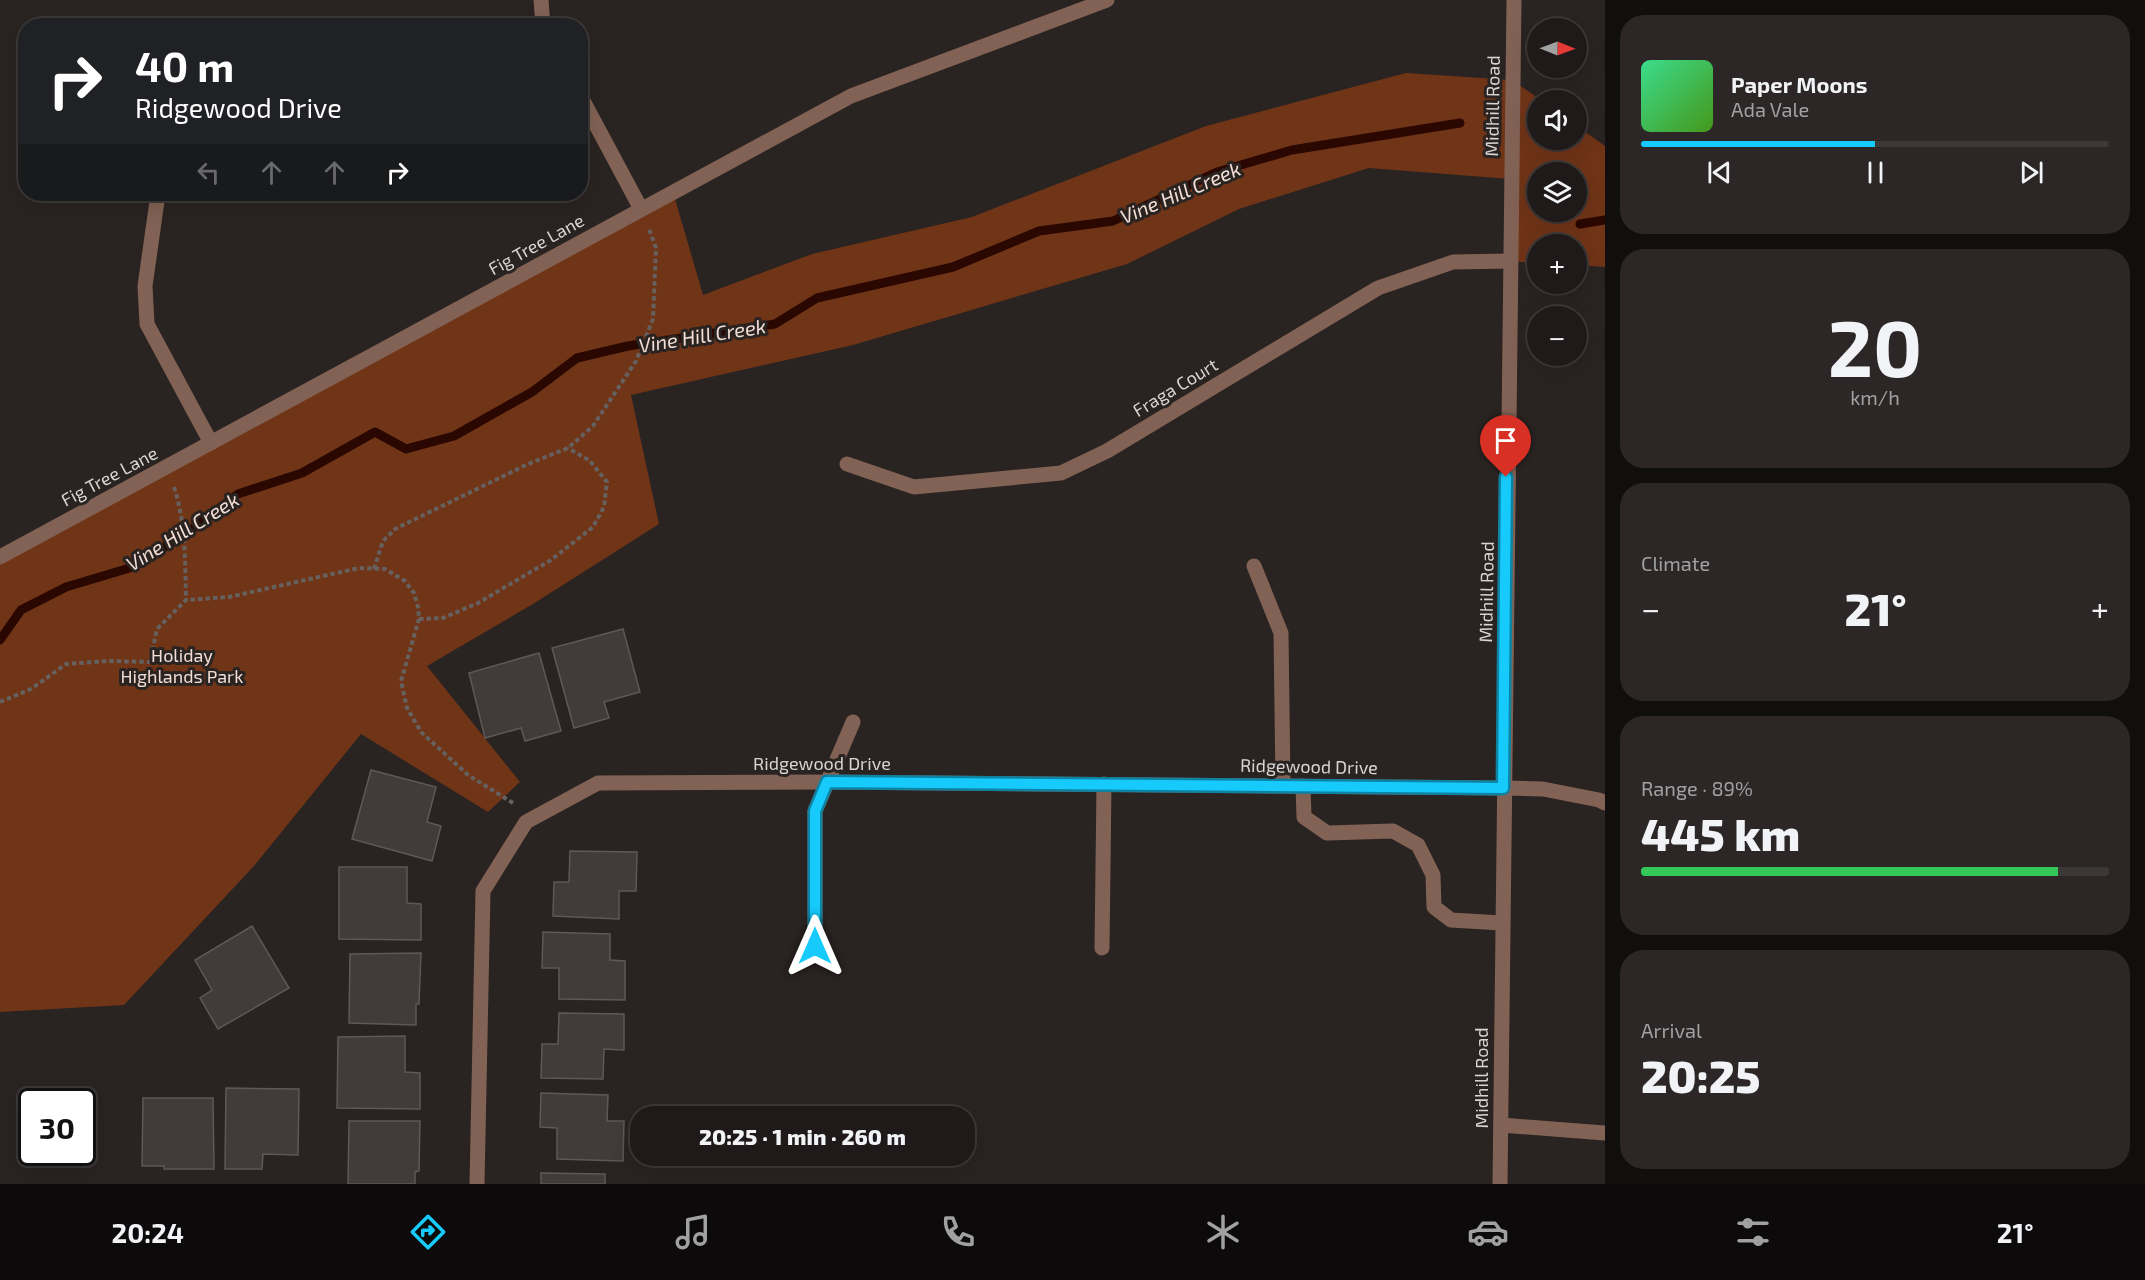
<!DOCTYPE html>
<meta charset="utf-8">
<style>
:root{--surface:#1f1a19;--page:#2c2726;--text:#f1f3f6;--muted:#a1a1a2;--line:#3c3838;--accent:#16cafb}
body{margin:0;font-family:"Exo 2",sans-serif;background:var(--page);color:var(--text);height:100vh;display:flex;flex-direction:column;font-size:22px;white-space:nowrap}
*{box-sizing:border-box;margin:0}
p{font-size:20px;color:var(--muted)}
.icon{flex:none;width:33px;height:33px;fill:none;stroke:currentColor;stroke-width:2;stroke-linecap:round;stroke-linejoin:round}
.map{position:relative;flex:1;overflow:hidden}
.drawer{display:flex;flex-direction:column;gap:15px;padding:15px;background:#110e0e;width:540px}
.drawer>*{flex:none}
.hud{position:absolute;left:18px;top:18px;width:570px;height:183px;border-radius:24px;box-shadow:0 6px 24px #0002,0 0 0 2px var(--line);background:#202124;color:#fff;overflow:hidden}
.needle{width:39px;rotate:91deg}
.buttons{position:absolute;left:1527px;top:18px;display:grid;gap:12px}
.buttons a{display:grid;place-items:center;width:60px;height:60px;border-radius:50%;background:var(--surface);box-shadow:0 6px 24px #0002,0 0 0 2px var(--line);font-size:30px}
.speed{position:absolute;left:18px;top:1088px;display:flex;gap:12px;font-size:30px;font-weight:700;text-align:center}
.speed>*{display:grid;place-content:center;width:78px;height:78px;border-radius:50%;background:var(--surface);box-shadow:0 6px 24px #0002,0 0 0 2px var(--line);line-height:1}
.speed .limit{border:3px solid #111;border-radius:9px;background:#fff;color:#111}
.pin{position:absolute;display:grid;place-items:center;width:51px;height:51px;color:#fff;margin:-62px -26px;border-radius:50% 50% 50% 0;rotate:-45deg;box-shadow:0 0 6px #0007}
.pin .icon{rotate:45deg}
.me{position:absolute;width:66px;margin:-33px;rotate:0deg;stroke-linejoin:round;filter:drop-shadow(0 0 4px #0008)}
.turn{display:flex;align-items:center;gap:21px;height:126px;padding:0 18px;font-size:27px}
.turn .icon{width:78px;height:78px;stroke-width:2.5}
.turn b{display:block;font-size:42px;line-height:51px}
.lanes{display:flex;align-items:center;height:57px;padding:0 18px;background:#0003;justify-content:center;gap:30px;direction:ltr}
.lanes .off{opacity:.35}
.big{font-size:45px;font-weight:800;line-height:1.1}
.drawer .card{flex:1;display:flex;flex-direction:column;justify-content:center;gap:9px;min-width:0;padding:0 21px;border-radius:24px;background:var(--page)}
.drawer .dial{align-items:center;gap:0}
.dial b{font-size:78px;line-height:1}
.song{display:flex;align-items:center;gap:18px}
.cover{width:72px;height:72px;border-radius:9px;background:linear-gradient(135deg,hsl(150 70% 55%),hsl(100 70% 35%))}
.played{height:6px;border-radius:3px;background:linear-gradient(90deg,var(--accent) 50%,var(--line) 50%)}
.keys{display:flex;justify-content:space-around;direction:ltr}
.heat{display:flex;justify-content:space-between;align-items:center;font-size:33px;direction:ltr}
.charge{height:9px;border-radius:4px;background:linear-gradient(90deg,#34c759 89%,var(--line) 0)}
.trip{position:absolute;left:630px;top:1106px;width:345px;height:60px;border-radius:24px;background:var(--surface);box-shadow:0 6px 24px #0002,0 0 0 2px var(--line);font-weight:800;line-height:60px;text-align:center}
.tabs{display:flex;height:96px;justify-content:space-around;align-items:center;background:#0c0a0a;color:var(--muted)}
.tabs .icon{width:42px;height:42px}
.tabs .current{color:var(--accent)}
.tabs b{font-size:27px;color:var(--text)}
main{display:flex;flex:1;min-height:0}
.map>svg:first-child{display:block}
.green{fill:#703417;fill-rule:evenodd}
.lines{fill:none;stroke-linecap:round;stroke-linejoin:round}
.stream{stroke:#2a0700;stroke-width:9}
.building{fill:#413b39;stroke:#5f5856;stroke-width:1.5}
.path{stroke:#66605f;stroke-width:4;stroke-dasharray:4.5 3;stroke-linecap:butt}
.minor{stroke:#826254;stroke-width:15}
.route-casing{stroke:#0e83a3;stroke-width:15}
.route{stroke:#16cafb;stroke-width:10}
.labels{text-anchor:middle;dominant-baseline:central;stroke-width:6;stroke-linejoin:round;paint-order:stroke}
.street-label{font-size:18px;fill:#d9d5d4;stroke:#292321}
.park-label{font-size:18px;fill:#f2ddd4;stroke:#292321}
.water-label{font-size:20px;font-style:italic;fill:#f3ded5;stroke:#292321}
</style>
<main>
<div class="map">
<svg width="1605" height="1184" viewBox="0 0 1605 1184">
<rect width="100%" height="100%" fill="#292321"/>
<path class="green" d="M1406,73L1512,80L1541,100H1538V140H1576L1577,126L1605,146V267L1577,265L1576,244H1538L1537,263L1509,261L1510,179L1369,168L1239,209L1127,264L853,345L631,395L659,524L533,604L427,666L520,782L488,812L361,734L254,866L124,1005L0,1012V557L673,192L703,295L812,254L972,217L1206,126ZM1538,172H1576V212H1538Z"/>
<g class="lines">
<g class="stream">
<path d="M1580,224L1605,220"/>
<path d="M0,640L21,610L66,587L133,567L187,533L238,494L302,473L375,432L406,449L454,436L532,392L577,358L628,346L775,324L817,298L953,267L1039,231L1113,221L1217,172L1292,150L1460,123"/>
</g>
</g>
<g class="building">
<path d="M623,629L640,692L604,702L609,718L574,728L552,648Z"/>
<path d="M539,653L561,731L525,741L521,728L485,738L469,673Z"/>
<path d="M371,770L436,787L427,822L441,826L432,861L352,839Z"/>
<path d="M570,851L637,852L636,891H619V919L553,916L554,882H569Z"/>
<path d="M339,867H407V903L421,904V940L339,939Z"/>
<path d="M252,926L289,988L218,1029L200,998L212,990L195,960Z"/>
<path d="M543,932L610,934V960L625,961V1000L559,999V968H542Z"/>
<path d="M421,953L419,1004H416V1025L349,1023L350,954Z"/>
<path d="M559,1013L624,1014V1050L604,1049L603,1079L541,1078L542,1044H558Z"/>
<path d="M405,1036V1072L420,1073V1109L337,1108L338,1037Z"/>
<path d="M226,1088L299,1089L298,1155L263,1154L262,1169H225Z"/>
<path d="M541,1093L608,1095L607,1121H624L623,1161L557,1159V1128L540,1127Z"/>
<path d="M143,1098H213L214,1169H164V1166H142Z"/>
<path d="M349,1121H420L419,1171L415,1172V1184H348Z"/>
<path d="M541,1173L605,1174V1184H541Z"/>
</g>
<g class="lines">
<g class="path">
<path d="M174,487C186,524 185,561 186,600"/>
<path d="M374,569L383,541L395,529L528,464L568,448L593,426L636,361L653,319L656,248L649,229"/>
<path d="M419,619L443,618L478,603L551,560L593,527L604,507L607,482L590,461L568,448"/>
<path d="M0,702L31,689L66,664L108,661L150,662L157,629L186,600L229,597L359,568L385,569L405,581L414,593L418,607L419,619L401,681L407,708L421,732L468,775L513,803"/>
</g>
<g class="minor">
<path d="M541,0L543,26"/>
<path d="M580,95L641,209"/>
<path d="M158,194L145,286L147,324L211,443"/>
<path d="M847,464L914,487L1061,473L1107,451L1378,288L1453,262L1509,261"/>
<path d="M0,557L851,96L1107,0"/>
<path d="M1254,566L1281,633L1283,785"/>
<path d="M1303,786L1304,817L1327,833L1393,831L1418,845L1433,875L1434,907L1451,920L1502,923"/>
<path d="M815,946V811L853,722"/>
<path d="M1102,948L1104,784"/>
<path d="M1501,1125L1605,1133"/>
<path d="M477,1184L483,891L526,822L598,783L827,782L1503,788L1543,789L1599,800L1605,803"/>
<path d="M1500,1184L1514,0"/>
</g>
</g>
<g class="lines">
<g class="route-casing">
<path id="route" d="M815,946V811L827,782L1503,788L1506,477"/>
</g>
<use href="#route" class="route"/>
</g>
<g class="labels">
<g class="street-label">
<text transform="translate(1492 106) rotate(-89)">Midhill Road</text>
<text transform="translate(536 244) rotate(-29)">Fig Tree Lane</text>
<text transform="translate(1175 387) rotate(-31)">Fraga Court</text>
<text transform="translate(109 476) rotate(-28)">Fig Tree Lane</text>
<text transform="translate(1486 592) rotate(-89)">Midhill Road</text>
<text x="822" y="763">Ridgewood Drive</text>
<text transform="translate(1309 766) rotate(1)">Ridgewood Drive</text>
<text transform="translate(1481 1078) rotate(-90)">Midhill Road</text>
</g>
<g class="park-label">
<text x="182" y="655">Holiday<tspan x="182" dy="21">Highlands Park</tspan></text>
</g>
<g class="water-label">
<text transform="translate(1180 192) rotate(-23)">Vine Hill Creek</text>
<text transform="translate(702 335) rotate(-9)">Vine Hill Creek</text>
<text transform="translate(182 531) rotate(-32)">Vine Hill Creek</text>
</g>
</g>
</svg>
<div class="buttons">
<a><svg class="needle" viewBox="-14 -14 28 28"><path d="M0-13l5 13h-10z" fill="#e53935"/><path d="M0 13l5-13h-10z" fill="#a1a1a2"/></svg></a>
<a><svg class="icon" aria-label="sound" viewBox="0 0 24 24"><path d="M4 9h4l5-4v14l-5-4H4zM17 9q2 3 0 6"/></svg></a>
<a><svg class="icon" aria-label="layers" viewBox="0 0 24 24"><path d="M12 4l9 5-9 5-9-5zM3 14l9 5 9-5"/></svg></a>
<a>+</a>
<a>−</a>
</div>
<div class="speed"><div class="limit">30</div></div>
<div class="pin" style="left:1506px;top:477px;background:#d93025"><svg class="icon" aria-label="arrive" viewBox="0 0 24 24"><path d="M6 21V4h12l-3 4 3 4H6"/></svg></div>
<svg class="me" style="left:815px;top:946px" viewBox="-20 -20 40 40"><path d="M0-17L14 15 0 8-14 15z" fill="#16cafb" stroke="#fff" stroke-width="4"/></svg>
<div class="trip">20:25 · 1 min · 260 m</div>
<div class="hud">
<div class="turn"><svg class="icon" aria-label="right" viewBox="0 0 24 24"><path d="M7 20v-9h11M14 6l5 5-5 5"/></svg><div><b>40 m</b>Ridgewood Drive</div></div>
<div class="lanes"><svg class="icon off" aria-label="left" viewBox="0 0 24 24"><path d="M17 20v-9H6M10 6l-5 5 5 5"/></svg><svg class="icon off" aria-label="ahead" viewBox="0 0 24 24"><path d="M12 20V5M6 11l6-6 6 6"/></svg><svg class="icon off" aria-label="ahead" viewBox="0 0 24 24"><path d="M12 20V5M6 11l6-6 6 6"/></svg><svg class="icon" aria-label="right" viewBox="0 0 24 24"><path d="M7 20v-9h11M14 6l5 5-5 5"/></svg></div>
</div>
</div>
<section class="drawer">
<div class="card">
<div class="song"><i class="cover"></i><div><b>Paper Moons</b><p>Ada Vale</p></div></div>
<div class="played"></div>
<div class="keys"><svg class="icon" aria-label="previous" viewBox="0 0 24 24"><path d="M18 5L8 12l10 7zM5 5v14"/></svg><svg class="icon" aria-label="pause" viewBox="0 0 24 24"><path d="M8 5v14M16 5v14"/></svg><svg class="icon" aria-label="next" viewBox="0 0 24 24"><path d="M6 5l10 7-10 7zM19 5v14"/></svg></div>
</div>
<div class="card dial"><b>20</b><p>km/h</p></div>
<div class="card"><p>Climate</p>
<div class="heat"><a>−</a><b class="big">21°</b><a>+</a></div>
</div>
<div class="card"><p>Range · 89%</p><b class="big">445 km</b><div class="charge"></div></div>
<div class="card"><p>Arrival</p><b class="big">20:25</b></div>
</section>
</main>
<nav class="tabs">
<b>20:24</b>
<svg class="icon current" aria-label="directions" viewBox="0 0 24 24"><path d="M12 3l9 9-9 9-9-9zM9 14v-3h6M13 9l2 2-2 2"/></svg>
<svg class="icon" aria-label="music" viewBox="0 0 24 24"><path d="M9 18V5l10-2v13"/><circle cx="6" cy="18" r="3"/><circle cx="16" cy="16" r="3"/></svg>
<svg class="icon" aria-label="phone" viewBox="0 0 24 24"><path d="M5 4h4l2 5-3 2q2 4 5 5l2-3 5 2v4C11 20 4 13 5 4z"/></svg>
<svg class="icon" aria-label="climate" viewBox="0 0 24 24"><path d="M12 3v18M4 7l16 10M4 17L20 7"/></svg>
<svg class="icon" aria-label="car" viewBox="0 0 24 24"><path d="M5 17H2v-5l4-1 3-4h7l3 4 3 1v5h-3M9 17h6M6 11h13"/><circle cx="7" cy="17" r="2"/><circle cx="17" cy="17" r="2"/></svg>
<svg class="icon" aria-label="filters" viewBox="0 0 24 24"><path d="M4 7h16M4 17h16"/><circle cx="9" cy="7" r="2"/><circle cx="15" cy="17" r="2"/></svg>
<b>21°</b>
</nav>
